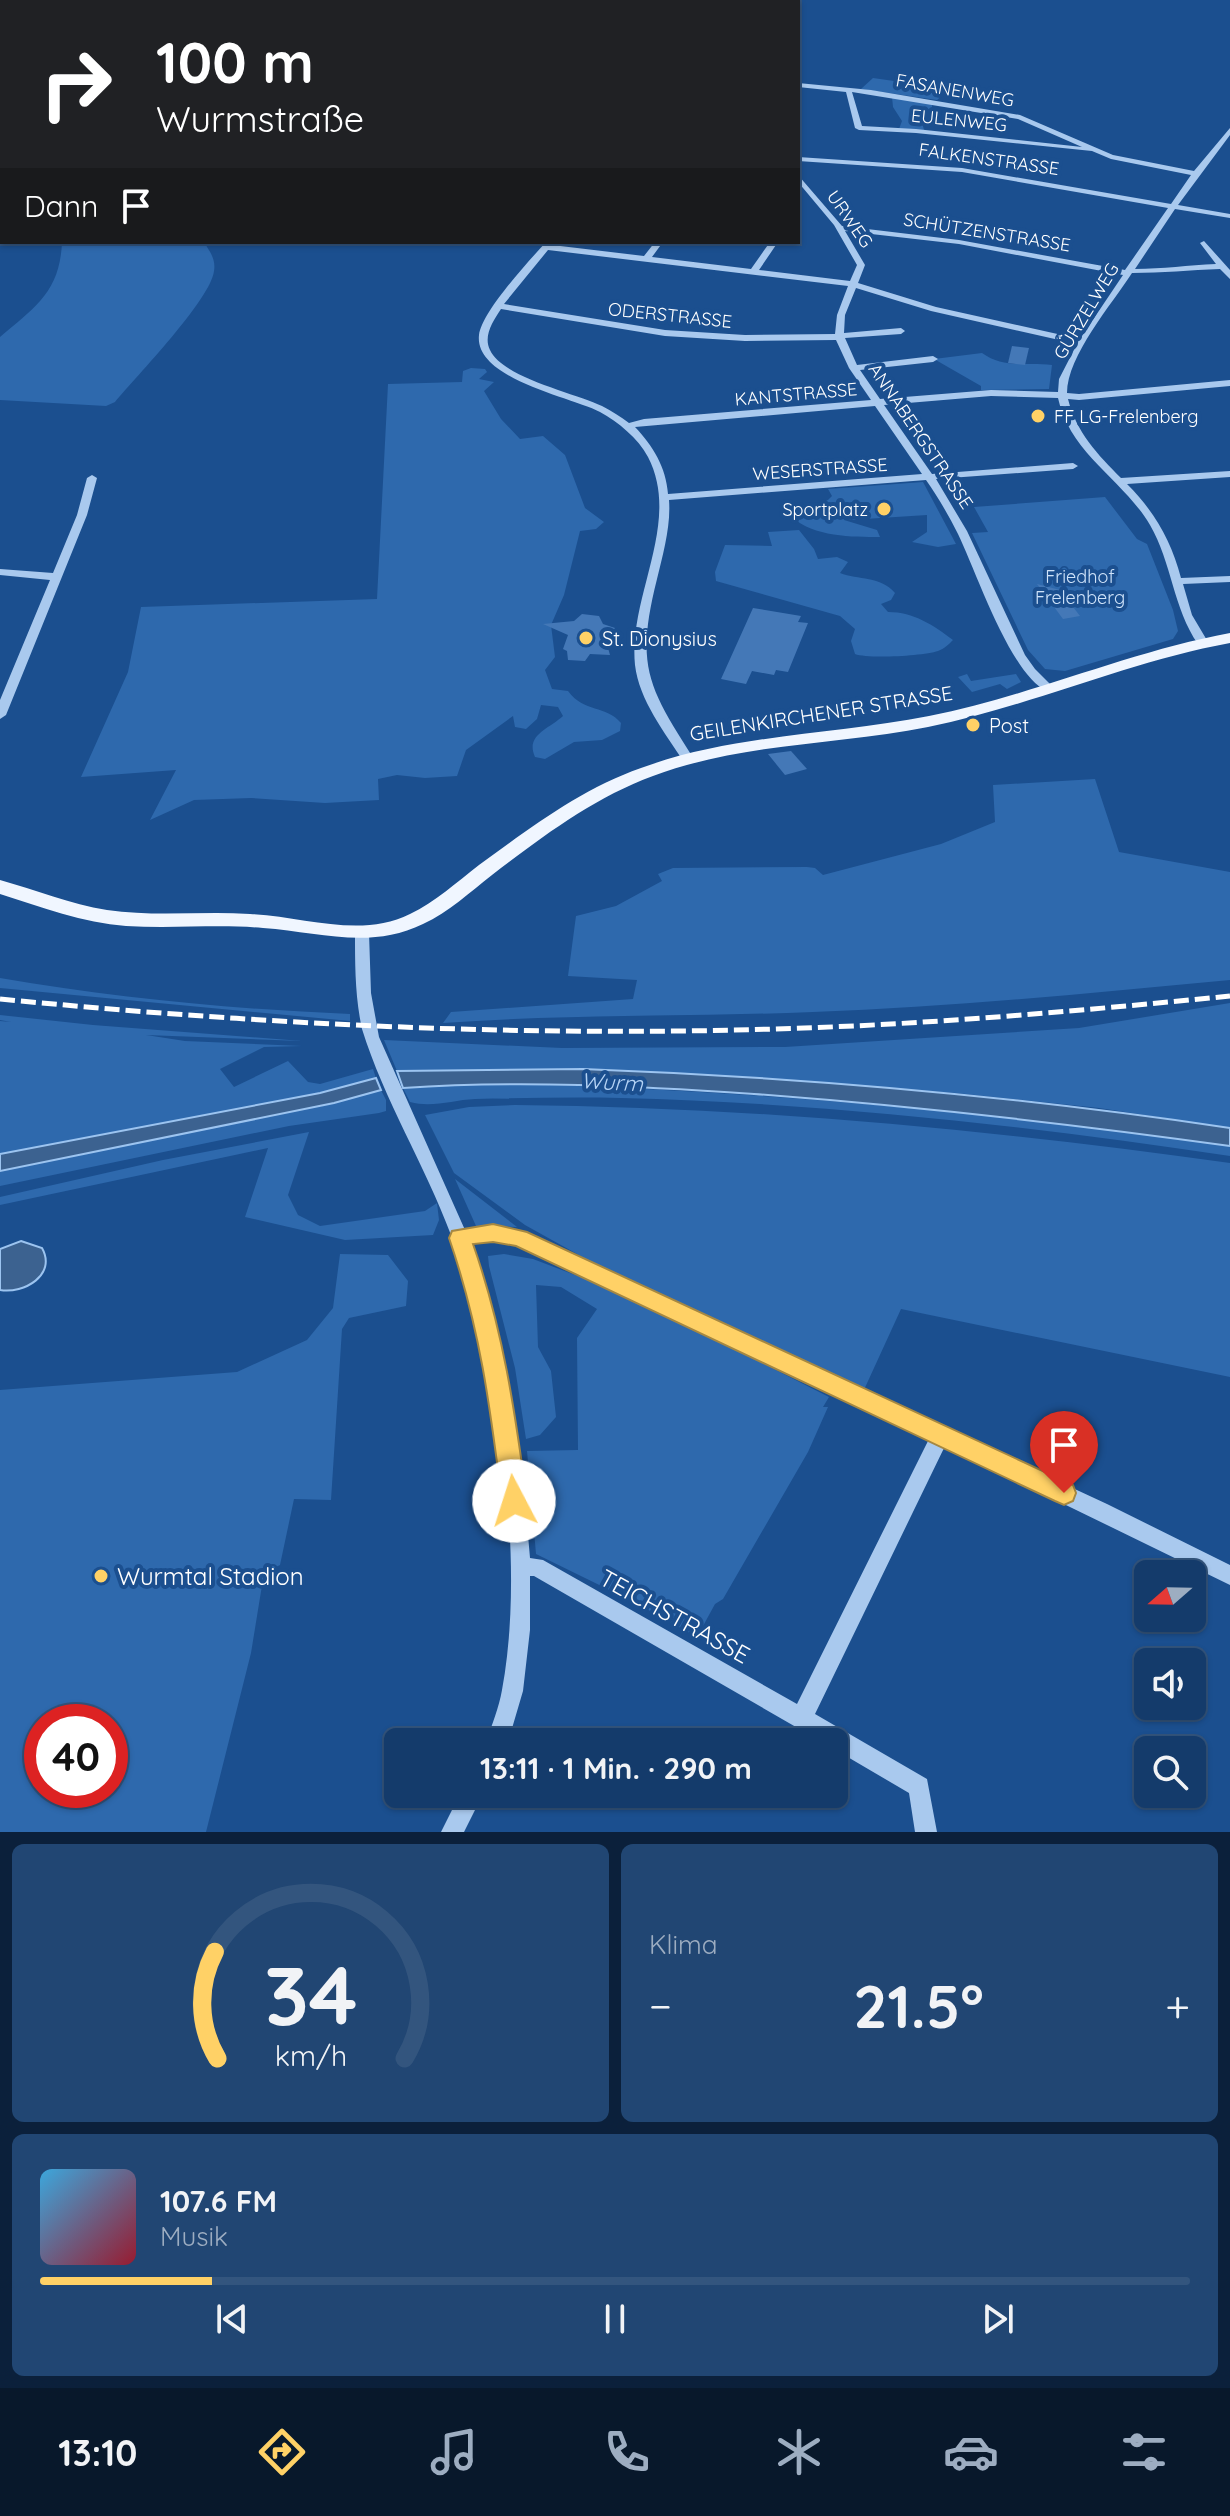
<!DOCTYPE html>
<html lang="de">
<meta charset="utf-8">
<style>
:root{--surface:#143b6b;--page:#214673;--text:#f1f3f6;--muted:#9dadc1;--line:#33557e;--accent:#ffd166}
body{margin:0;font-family:Quicksand,sans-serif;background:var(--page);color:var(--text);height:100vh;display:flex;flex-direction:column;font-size:30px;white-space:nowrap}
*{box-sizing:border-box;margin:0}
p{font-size:26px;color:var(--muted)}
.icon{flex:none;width:44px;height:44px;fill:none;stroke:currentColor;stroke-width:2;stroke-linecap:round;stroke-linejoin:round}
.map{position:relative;height:1832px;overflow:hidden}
.sheet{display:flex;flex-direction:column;gap:12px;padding:12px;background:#0b203b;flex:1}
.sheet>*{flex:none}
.top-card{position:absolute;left:0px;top:0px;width:800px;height:244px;box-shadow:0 2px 6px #0004,0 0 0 2px var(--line);background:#202124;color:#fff;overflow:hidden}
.needle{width:52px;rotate:250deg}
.controls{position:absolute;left:1134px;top:1560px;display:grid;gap:16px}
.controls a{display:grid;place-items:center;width:72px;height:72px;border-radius:12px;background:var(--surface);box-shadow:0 2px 6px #0004,0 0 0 2px var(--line);font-size:40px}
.speed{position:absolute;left:24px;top:1704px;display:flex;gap:16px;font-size:40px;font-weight:700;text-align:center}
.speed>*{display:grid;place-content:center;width:104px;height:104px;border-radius:50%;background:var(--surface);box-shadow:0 2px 6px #0004,0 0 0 2px var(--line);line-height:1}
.speed .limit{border:12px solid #d22;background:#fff;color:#111}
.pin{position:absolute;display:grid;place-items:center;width:68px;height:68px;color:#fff;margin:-82px -34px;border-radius:50% 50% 50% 0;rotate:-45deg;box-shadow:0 0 8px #0007}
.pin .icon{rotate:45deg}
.me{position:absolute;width:88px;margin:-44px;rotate:355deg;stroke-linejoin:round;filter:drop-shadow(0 0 6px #0008)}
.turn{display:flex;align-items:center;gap:28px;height:168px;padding:0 24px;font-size:36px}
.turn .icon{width:104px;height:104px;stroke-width:2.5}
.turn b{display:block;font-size:56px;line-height:68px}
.then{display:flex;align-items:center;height:76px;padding:0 24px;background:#0003;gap:16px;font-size:30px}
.big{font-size:60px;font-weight:700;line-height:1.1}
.sheet .card{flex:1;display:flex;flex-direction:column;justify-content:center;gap:12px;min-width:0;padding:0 28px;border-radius:12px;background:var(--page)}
.sheet .dial{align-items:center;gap:0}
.dial svg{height:208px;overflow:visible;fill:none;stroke:var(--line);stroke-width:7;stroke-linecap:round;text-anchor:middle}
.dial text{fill:var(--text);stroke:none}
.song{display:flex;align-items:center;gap:24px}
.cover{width:96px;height:96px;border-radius:12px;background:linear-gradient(135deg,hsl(200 70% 55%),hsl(350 70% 35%))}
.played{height:8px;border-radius:4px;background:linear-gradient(90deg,var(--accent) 15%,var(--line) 15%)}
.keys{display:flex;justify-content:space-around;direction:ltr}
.heat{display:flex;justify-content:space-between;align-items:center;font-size:44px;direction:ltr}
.sheet .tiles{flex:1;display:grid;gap:12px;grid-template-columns:1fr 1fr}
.card:last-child{grid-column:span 2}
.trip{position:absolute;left:384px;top:1728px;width:464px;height:80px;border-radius:12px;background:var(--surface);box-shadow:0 2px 6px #0004,0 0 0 2px var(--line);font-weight:700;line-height:80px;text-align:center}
.tabs{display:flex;height:128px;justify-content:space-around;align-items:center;background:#08182b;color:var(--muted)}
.tabs .icon{width:56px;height:56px}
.tabs .on{color:var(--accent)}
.tabs b{font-size:36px;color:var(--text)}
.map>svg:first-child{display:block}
.green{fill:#2e69ad;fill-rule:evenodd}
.water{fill:#3c6290;stroke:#9cc4f0;stroke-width:2}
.building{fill:#4478b7}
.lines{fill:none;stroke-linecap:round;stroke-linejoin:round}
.minor{fill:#a9c9ee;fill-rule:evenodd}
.major{fill:#f0f6ff;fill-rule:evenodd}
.rail{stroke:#fff;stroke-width:5;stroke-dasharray:15 6;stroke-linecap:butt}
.route{fill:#ffd166;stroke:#a68842;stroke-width:2}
.poi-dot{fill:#ffd166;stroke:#1b4f8f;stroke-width:3}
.labels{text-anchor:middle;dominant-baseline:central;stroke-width:8;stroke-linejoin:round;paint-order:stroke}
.far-street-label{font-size:18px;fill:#fff;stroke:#1b4f8f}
.far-poi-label{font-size:18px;fill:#fff;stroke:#1b4f8f;text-anchor:start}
.far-park-label{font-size:18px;fill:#cfe3fa;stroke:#1b4f8f}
.poi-label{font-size:20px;fill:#fff;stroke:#1b4f8f;text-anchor:start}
.street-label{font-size:20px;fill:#fff;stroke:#1b4f8f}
.water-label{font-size:22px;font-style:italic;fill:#b5d3f5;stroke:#1b4f8f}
.near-poi-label{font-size:24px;fill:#fff;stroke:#1b4f8f;text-anchor:start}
.near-street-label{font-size:24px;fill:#fff;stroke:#1b4f8f}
</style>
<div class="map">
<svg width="1230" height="1832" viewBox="0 0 1230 1832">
<rect width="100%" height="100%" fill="#1b4f8f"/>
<g class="green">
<path d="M873,78L950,89L937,100L861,89Z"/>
<path d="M892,97L932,104V110L922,122L924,130L899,129L902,121L893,107Z"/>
<path d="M62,242H204C210,252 216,259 214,271C211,299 136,377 115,402L106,406L0,400V337C35,307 60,292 62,242Z"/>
<path d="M982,353C1004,369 1028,362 1052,365L1049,389L981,390V386L934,359Z"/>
<path d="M471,368L485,369L487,372L479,379L494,382L484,391L501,419L520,439L543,436L565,455L585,508L604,522L596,529L580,531L564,595L551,625L555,657L545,670L552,689L568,691C584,713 606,705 621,723L620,731L602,740L574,742L545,759L535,757C525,735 549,729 563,716L558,707L541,705L537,719L526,729L515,727L513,716L466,750L457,776L425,778L397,775L378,779L379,800L325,803L251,798L194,800L150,820L176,770L81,777L128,672L141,607L377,599L388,384L462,382L463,371Z"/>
<path d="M923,482L956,544L938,547L912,542L927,532V515L849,520L840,500L844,520L877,530L880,537C853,537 813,537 792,517L794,512L828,500L832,496L828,489Z"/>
<path d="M1105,497L1137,539L1147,544L1173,610L1178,631L1173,639L1065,671L1045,669L1028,650L972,533L988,532L974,507Z"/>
<path d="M799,530L814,549L818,559L837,557L848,562L840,573C858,580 881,576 895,593L891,600L881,604L888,612C914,612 933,625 953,640C949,644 944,649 938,651C923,656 868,659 855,654L851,641L855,629L840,616L716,581L715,572L725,545L772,546L768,532Z"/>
<path d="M967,674L971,681L1016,674L1021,682L1007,689L1000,684L972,692L958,677Z"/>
<path d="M1095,779L1119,852L1230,872V980C1091,993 952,1007 813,1012C689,1017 566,1014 443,1023L451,1012L633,999L637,980L568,976L576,916L616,906L662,881L658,874L673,868L807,867L815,868L823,875L941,844L995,822L993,785Z"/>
<path d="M0,978C115,998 233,1009 350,1014V1021L0,988Z"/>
<path d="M1230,1003V1128L1099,1108L956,1093L722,1077L583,1069L397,1071L384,1040L562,1048L785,1047L1079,1028Z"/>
<path d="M0,1015L93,1025L302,1041L146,1035L185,1041L302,1046L264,1047L220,1069L234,1087L288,1061L308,1082L320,1084L373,1069L376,1078L320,1093L0,1154V1021L11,1022L0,1020Z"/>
<path d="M472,1083C726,1088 978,1110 1230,1146V1156C1029,1126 825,1103 621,1098C573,1097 524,1098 475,1099C453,1100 432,1108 410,1102L403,1088Z"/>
<path d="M381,1090L386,1100V1111L379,1113L289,1126L0,1186V1171L334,1103Z"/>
<path d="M515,1105C755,1107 993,1130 1230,1163V1377L901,1309L863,1392L604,1269L525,1225L454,1173L425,1115L469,1107Z"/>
<path d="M309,1132L288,1195L298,1215L320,1226L425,1211L437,1203L439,1220L433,1235L345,1240L245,1217L268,1148L0,1205V1197L163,1160Z"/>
<path d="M455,1179L517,1227L476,1226Z"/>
<path d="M340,1254L388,1255L408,1281L406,1306L349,1318L342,1329L331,1500L294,1499L280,1565L264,1573L251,1653L206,1832H0V1390L237,1372L307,1340L333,1308ZM42,1722H110V1790H42Z"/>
<path d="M504,1254L533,1259L583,1278L592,1277L829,1397L823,1407H828L808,1452L723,1599L715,1604L697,1637L634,1602L536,1554L527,1451L578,1450L577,1338L597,1309L561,1287L536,1285L538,1347L551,1371L556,1417L540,1435L526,1439L515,1368L489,1266L488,1256Z"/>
</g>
<g class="water">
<path d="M583,1069C799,1077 1016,1096 1230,1128V1146C1072,1124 914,1106 754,1094C637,1086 520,1080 403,1088L397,1071Z"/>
<path d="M376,1078L381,1090L334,1103L0,1171V1154L320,1093Z"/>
<path d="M21,1241L42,1248C57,1275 24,1294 0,1290V1249Z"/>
</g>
<g class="building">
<path d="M1012,346L1029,348L1025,365L1008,363Z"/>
<path d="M1037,584L1060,590L1080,616L1063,619Z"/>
<path d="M753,608L801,616L798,622L808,623L788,672L776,670L774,675L752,671L746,684L721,679Z"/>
<path d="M582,614L599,616L603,624L615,628L606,641L610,655L590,654L585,661L568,660L567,651L563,649L568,635L543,624L574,621Z"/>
<path d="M791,751L807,769L785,775L768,754Z"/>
</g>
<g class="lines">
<g class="minor">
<path d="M798,83L871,90L1020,115L1113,155L1194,171L1230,128V135L1178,205L1230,214V218L1175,209L1135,269C1163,269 1188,265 1216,264L1200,243L1204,241L1230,270V279L1220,269C1190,270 1162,273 1132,273C1112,304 1067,356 1067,393L1079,394L1230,380V386L1079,400L1068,399C1076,432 1098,455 1121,478L1230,471V477L1127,484C1154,511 1171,540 1181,578L1230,576V582L1183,584L1192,615L1208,642L1206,644H1198C1173,608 1172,563 1150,525C1123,479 1070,454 1058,398L991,396L884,405L932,474L1073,463L1078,466L1073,469L936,479L967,531L1025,655L1035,669L1053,687L1047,691C1011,676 976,571 958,534C949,516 938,497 926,480L669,500C671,526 663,554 657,579C635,666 648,687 694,759L688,763L684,762C665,733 639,700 635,665C628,596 682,523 648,457C638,438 618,422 600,412C571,397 474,379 479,335C482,311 529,261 546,242H554L552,245L644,256L655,242H663L652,257L751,269L770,242H778L759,270L850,281L857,265L834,225L798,182V175L842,226L959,240L1125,270L1168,208L962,172L798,161V157L962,168L1171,204L1191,175L1111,159L1092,151L916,133L859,130L855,128L846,92L798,87ZM852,92L1018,119L1082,147L916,129L862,126ZM845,231L959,244L1123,275L1080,339L936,307L858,283L865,265ZM548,250L848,286L837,315L835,334L745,335L665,330L504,304ZM856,288L931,311L1077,344L1059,379L1058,392L991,390L880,399L860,370L933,362L938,359L933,356L857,365L845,338L901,334L905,331L901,328L844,333L845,315ZM501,309L665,336L745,341L836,340L849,368L871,400L644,419L629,423C621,417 612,411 602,406C575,393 503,378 490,350C483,336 493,321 501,309ZM875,406L922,474L668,494C666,467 653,446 635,427Z"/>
<path d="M92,475L97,478L87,515L6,715L0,719V700L50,580L0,575V569L53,573L77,515L87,478Z"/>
<path d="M362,928L369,933L371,993L379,1037L465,1230L493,1226L525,1233L1107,1504L1230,1565V1585L945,1446L815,1714L927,1779L937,1832H915L909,1793L834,1749V1742H822L534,1576H530V1630L523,1691L508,1742H486C492,1725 499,1707 502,1690C527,1556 497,1362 451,1235C425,1165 384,1100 362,1029C355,997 355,965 355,933ZM493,1240L516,1244L929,1439L797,1704L543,1560L530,1558C521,1450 505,1346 470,1243Z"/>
<path d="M460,1794H483L464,1832H441Z"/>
</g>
<path class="major" d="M1230,633V643C1127,662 1031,706 928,727C837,745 741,743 653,776C593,798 542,837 492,875C470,892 449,912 423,924C370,950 319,932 263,928C218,924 172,929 126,926C83,923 41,907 0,894V880C36,890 70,904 107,910C154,917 202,911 250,914C303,916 360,939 410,914C435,902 457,882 479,865C530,828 581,789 641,768C734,734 833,735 929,716C1031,696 1127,652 1230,633Z"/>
<path class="rail" d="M0,999C267,1025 535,1038 804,1028C946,1023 1088,1010 1230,996"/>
</g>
<path class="route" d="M493,1224L527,1232L1073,1485L1076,1493L1073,1501L1064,1505L1055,1501L516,1246L493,1242L473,1244C503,1329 515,1411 527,1501L523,1509L514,1512L505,1509L502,1501C490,1406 480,1328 449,1238L452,1231Z"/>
<g class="poi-dot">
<circle cx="1038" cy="416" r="8"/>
<circle cx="884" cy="509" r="8"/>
<circle cx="586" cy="638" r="8"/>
<circle cx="973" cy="725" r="8"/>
<circle cx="101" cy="1576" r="8"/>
</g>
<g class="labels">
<g class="far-street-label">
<text transform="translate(955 90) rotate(10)">FASANENWEG</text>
<text transform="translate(959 120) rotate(6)">EULENWEG</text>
<text transform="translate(989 159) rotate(8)">FALKENSTRASSE</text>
<text transform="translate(850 219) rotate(55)">URWEG</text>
<text transform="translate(987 232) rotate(9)">SCHÜTZENSTRASSE</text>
<text transform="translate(1086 311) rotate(-59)">GÜRZELWEG</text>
<text transform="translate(670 315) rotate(6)">ODERSTRASSE</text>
<text transform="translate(796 394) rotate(-5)">KANTSTRASSE</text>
<text transform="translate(921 436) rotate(56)">ANNABERGSTRASSE</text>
<text transform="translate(820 469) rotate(-4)">WESERSTRASSE</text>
</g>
<g class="far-poi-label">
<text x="1054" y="416">FF LG-Frelenberg</text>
<text x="868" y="509" text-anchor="end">Sportplatz</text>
</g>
<g class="far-park-label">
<text x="1080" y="576">Friedhof<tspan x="1080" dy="21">Frelenberg</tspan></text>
</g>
<g class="poi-label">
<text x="602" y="638">St. Dionysius</text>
<text x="989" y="725">Post</text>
</g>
<g class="street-label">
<text transform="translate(821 713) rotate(-9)">GEILENKIRCHENER STRASSE</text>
</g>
<g class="water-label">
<text transform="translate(612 1082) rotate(3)">Wurm</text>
</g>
<g class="near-poi-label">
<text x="117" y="1576">Wurmtal Stadion</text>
</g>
<g class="near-street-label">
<text transform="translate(675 1616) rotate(29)">TEICHSTRASSE</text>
</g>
</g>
</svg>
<div class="controls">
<a><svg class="needle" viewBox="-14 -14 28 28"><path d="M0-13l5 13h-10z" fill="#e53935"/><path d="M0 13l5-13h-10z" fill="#9dadc1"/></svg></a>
<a><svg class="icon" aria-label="sound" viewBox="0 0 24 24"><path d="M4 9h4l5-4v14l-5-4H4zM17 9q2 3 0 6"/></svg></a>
<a><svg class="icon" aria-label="search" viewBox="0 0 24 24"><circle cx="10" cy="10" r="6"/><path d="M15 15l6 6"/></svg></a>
</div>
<div class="speed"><div class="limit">40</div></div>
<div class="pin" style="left:1064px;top:1493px;background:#d93025"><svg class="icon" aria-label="arrive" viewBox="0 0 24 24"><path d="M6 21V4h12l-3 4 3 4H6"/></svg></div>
<svg class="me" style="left:514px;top:1501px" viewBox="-20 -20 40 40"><circle r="19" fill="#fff"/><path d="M0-13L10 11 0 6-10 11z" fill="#ffd166"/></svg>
<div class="trip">13:11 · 1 Min. · 290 m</div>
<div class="top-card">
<div class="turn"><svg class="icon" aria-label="right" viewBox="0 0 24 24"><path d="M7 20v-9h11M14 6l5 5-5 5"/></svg><div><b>100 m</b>Wurmstraße</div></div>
<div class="then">Dann<svg class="icon" aria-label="arrive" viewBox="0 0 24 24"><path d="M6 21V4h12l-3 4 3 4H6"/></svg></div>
</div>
</div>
<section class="sheet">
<div class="tiles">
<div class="card dial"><svg viewBox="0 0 100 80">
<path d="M14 69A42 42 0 1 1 86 69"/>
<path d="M14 69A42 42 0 0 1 13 28" stroke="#ffd166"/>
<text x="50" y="56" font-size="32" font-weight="700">34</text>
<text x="50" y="72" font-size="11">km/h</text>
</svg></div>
<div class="card"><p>Klima</p>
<div class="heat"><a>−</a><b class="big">21.5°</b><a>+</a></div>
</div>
<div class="card">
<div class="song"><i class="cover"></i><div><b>107.6 FM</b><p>Musik</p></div></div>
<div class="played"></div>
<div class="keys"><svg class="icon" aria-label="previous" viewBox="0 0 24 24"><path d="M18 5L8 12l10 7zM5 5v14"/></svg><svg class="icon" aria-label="pause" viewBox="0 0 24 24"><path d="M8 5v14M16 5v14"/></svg><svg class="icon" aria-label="next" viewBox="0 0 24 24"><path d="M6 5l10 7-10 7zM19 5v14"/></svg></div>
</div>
</div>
</section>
<nav class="tabs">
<b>13:10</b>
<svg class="icon on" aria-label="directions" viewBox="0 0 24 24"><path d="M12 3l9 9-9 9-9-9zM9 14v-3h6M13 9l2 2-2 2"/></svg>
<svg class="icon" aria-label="music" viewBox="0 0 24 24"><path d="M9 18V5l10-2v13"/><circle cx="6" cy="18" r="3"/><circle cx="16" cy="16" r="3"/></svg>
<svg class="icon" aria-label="phone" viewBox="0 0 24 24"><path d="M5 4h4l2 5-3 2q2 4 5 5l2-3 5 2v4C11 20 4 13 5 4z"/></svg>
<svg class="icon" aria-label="climate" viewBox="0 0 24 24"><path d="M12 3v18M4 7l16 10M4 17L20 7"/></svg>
<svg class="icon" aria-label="car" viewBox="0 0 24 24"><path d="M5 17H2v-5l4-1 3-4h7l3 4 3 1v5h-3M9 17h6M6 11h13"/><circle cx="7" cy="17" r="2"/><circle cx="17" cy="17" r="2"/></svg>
<svg class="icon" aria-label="filters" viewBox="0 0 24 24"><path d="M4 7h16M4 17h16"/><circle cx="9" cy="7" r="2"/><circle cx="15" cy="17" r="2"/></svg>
</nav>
